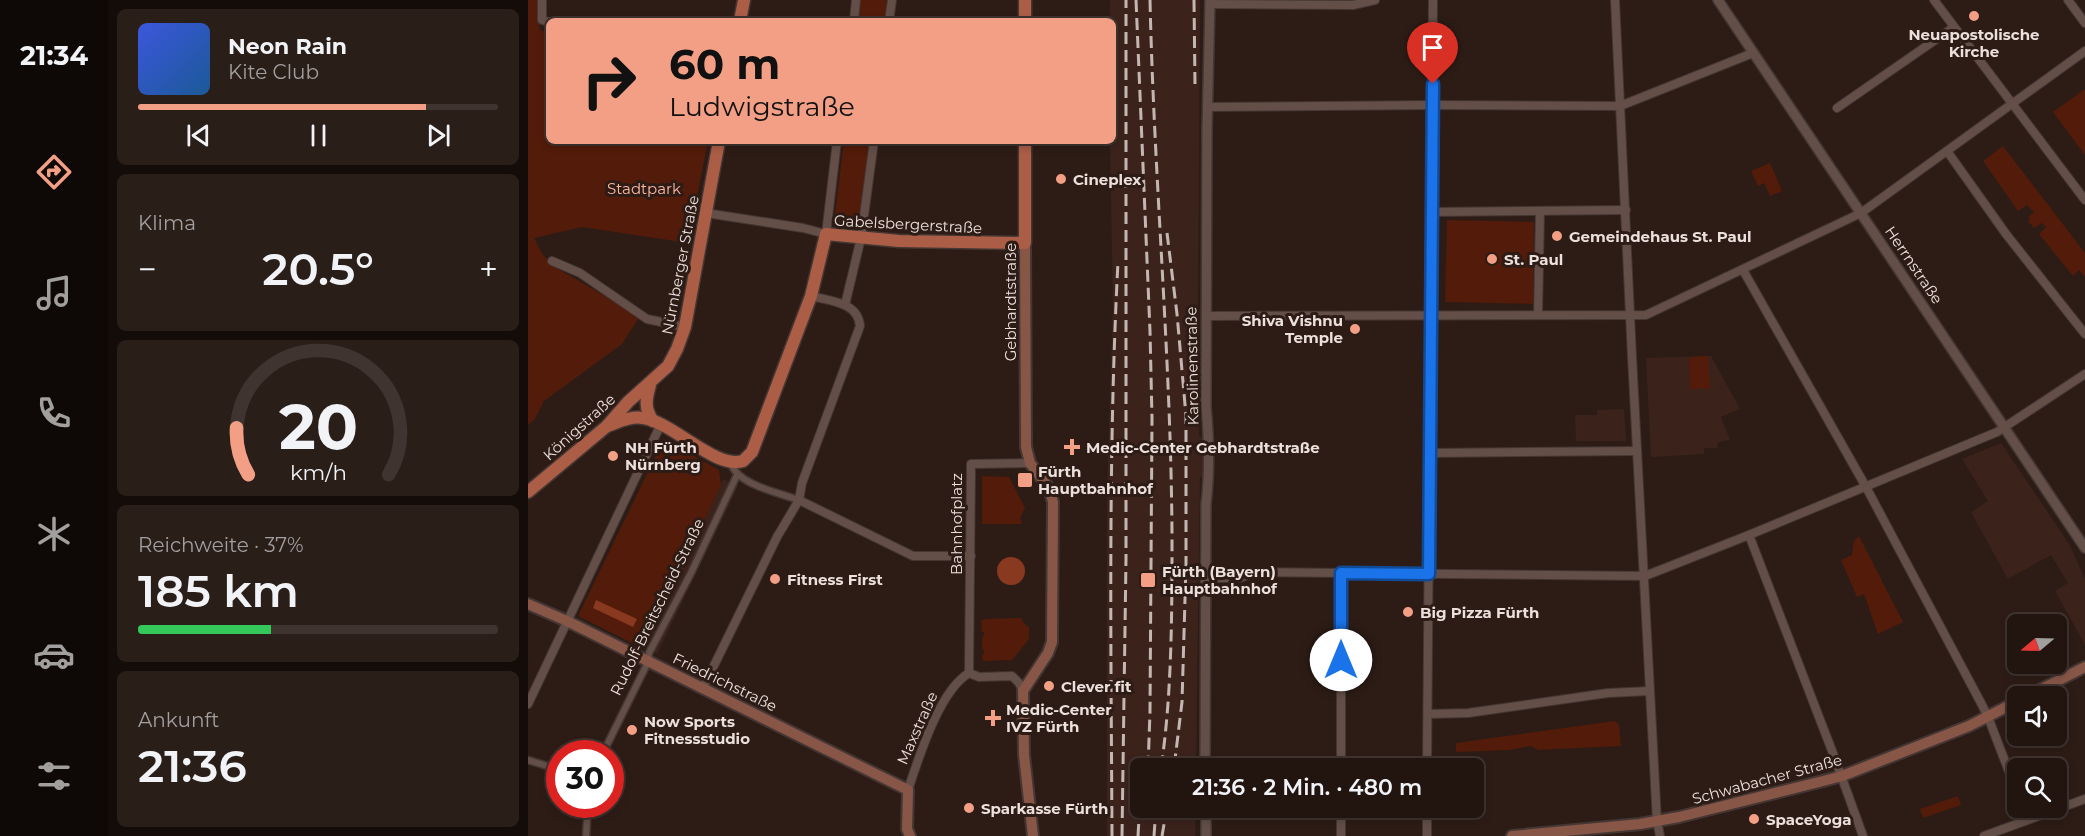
<!DOCTYPE html>
<html lang="de">
<meta charset="utf-8">
<style>
:root{--surface:#221510;--page:#2a1e19;--text:#f1f3f6;--muted:#a29f9f;--line:#3f3430;--accent:#f39f85}
body{margin:0;font-family:Montserrat,sans-serif;background:var(--page);color:var(--text);height:100vh;display:flex;flex-direction:column;font-size:22px;white-space:nowrap}
*{box-sizing:border-box;margin:0}
p{font-size:20px;color:var(--muted)}
.icon{flex:none;width:33px;height:33px;fill:none;stroke:currentColor;stroke-width:2;stroke-linecap:round;stroke-linejoin:round}
.map{position:relative;flex:1;overflow:hidden}
.sheet{display:flex;flex-direction:column;gap:9px;padding:9px;background:#130c09;width:420px}
.sheet>*{flex:none}
.top-card{position:absolute;left:18px;top:18px;width:570px;height:126px;border-radius:9px;box-shadow:0 3px 9px #0003,0 0 0 2px var(--line);background:#f39f85;color:#111;overflow:hidden}
.needle{width:39px;rotate:251deg}
.buttons{position:absolute;left:1479px;top:614px;display:grid;gap:12px}
.buttons a{display:grid;place-items:center;width:60px;height:60px;border-radius:9px;background:var(--surface);box-shadow:0 3px 9px #0003,0 0 0 2px var(--line);font-size:30px}
.speed{position:absolute;left:18px;top:740px;display:flex;gap:12px;font-size:30px;font-weight:700;text-align:center}
.speed>*{display:grid;place-content:center;width:78px;height:78px;border-radius:50%;background:var(--surface);box-shadow:0 3px 9px #0003,0 0 0 2px var(--line);line-height:1}
.speed .limit{border:9px solid #d22;background:#fff;color:#111}
.pin{position:absolute;display:grid;place-items:center;width:51px;height:51px;color:#fff;margin:-62px -26px;border-radius:50% 50% 50% 0;rotate:-45deg;box-shadow:0 0 6px #0007}
.pin .icon{rotate:45deg}
.me{position:absolute;width:66px;margin:-33px;rotate:0deg;stroke-linejoin:round;filter:drop-shadow(0 0 4px #0008)}
.turn{display:flex;align-items:center;gap:21px;height:126px;padding:0 24px;font-size:27px}
.turn .icon{width:78px;height:78px;stroke-width:2.5}
.turn b{display:block;font-size:42px;line-height:51px}
.big{font-size:45px;font-weight:600;line-height:1.1}
.sheet .card{flex:1;display:flex;flex-direction:column;justify-content:center;gap:9px;min-width:0;padding:0 21px;border-radius:9px;background:var(--page)}
.sheet .dial{align-items:center;gap:0}
.dial svg{height:156px;overflow:visible;fill:none;stroke:var(--line);stroke-width:7;stroke-linecap:round;text-anchor:middle}
.dial text{fill:var(--text);stroke:none}
.song{display:flex;align-items:center;gap:18px}
.cover{width:72px;height:72px;border-radius:9px;background:linear-gradient(135deg,hsl(230 70% 55%),hsl(210 70% 35%))}
.played{height:6px;border-radius:3px;background:linear-gradient(90deg,var(--accent) 80%,var(--line) 80%)}
.keys{display:flex;justify-content:space-around;direction:ltr}
.heat{display:flex;justify-content:space-between;align-items:center;font-size:33px;direction:ltr}
.charge{height:9px;border-radius:4px;background:linear-gradient(90deg,#34c759 37%,var(--line) 0)}
.trip{position:absolute;left:602px;top:758px;width:354px;height:60px;border-radius:9px;background:var(--surface);box-shadow:0 3px 9px #0003,0 0 0 2px var(--line);font-weight:600;line-height:60px;text-align:center}
main{display:flex;flex:1;min-height:0}
.tabs{display:flex;flex-direction:column;width:108px;justify-content:space-around;align-items:center;background:#0e0806;color:var(--muted)}
.tabs .icon{width:42px;height:42px}
.tabs .active{color:var(--accent)}
.tabs b{font-size:27px;color:var(--text)}
.map>svg:first-child{display:block}
.built{fill:#3b231c}
.green{fill:#531b09}
.water{fill:#89391f}
.lines{fill:none;stroke-linecap:round;stroke-linejoin:round}
.pedestrian-casing{stroke:#443633;stroke-width:9}
.minor-casing{stroke:#443633;stroke-width:10}
.tertiary-casing{stroke:#443633;stroke-width:12}
.secondary-casing{stroke:#443633;stroke-width:14}
.primary-casing{stroke:#443633;stroke-width:15}
.pedestrian{stroke:#634f48;stroke-width:6}
.minor{stroke:#634f48;stroke-width:8}
.tertiary{stroke:#634f48;stroke-width:9}
.secondary{stroke:#875647;stroke-width:10}
.primary{stroke:#ab5d46;stroke-width:12}
.rail{stroke:#c4b7b2;stroke-width:3;stroke-dasharray:12 6;stroke-linecap:butt}
.route-casing{stroke:#114b97;stroke-width:15}
.route{stroke:#1a73e8;stroke-width:10}
.poi-dot{fill:#f39f85;stroke:#2d1c16;stroke-width:2}
.labels{text-anchor:middle;dominant-baseline:central;stroke-width:6;stroke-linejoin:round;paint-order:stroke}
.poi-label{font-size:15px;font-weight:bold;fill:#ece0dc;stroke:#2d1c16;text-anchor:start}
.park-label{font-size:15px;fill:#fdb7a1;stroke:#2d1c16}
.street-label{font-size:15px;fill:#ece0dc;stroke:#2d1c16}
</style>
<main>
<nav class="tabs">
<b>21:34</b>
<svg class="icon active" aria-label="directions" viewBox="0 0 24 24"><path d="M12 3l9 9-9 9-9-9zM9 14v-3h6M13 9l2 2-2 2"/></svg>
<svg class="icon" aria-label="music" viewBox="0 0 24 24"><path d="M9 18V5l10-2v13"/><circle cx="6" cy="18" r="3"/><circle cx="16" cy="16" r="3"/></svg>
<svg class="icon" aria-label="phone" viewBox="0 0 24 24"><path d="M5 4h4l2 5-3 2q2 4 5 5l2-3 5 2v4C11 20 4 13 5 4z"/></svg>
<svg class="icon" aria-label="climate" viewBox="0 0 24 24"><path d="M12 3v18M4 7l16 10M4 17L20 7"/></svg>
<svg class="icon" aria-label="car" viewBox="0 0 24 24"><path d="M5 17H2v-5l4-1 3-4h7l3 4 3 1v5h-3M9 17h6M6 11h13"/><circle cx="7" cy="17" r="2"/><circle cx="17" cy="17" r="2"/></svg>
<svg class="icon" aria-label="filters" viewBox="0 0 24 24"><path d="M4 7h16M4 17h16"/><circle cx="9" cy="7" r="2"/><circle cx="15" cy="17" r="2"/></svg>
</nav>
<section class="sheet">
<div class="card">
<div class="song"><i class="cover"></i><div><b>Neon Rain</b><p>Kite Club</p></div></div>
<div class="played"></div>
<div class="keys"><svg class="icon" aria-label="previous" viewBox="0 0 24 24"><path d="M18 5L8 12l10 7zM5 5v14"/></svg><svg class="icon" aria-label="pause" viewBox="0 0 24 24"><path d="M8 5v14M16 5v14"/></svg><svg class="icon" aria-label="next" viewBox="0 0 24 24"><path d="M6 5l10 7-10 7zM19 5v14"/></svg></div>
</div>
<div class="card"><p>Klima</p>
<div class="heat"><a>−</a><b class="big">20.5°</b><a>+</a></div>
</div>
<div class="card dial"><svg viewBox="0 0 100 80">
<path d="M14 69A42 42 0 1 1 86 69"/>
<path d="M14 69A42 42 0 0 1 8 45" stroke="#f39f85"/>
<text x="50" y="56" font-size="32" font-weight="700">20</text>
<text x="50" y="72" font-size="11">km/h</text>
</svg></div>
<div class="card"><p>Reichweite · 37%</p><b class="big">185 km</b><div class="charge"></div></div>
<div class="card"><p>Ankunft</p><b class="big">21:36</b></div>
</section>
<div class="map">
<svg width="1557" height="836" viewBox="0 0 1557 836">
<rect width="100%" height="100%" fill="#2d1c16"/>
<g class="built">
<path d="M582,0H672L670,313L671,436L675,437V477H672L668,768H612V807H668L667,836H579V491L585,308L582,141H585V21H582Z"/>
<path d="M1183,356L1212,409L1193,417L1202,440L1190,442L1189,448H1176V454L1123,457L1118,358Z"/>
<path d="M1096,409L1098,441H1048L1047,415H1069V410Z"/>
<path d="M1473,443L1541,544L1557,579V645L1527,591L1540,583L1523,555L1480,579L1443,512L1460,501L1434,459Z"/>
<path d="M195,479L210,486L129,654L114,647Z"/>
</g>
<g class="green">
<path d="M0,0H9L12,30L21,33V141H180L160,243L54,227L6,238L15,255L30,269L112,316L94,344L16,401L6,420L0,425Z"/>
<path d="M332,0H360L357,21H330Z"/>
<path d="M1557,89V155L1525,112Z"/>
<path d="M316,141H342L331,227L306,222Z"/>
<path d="M1475,146L1557,253V277L1551,270L1545,276L1511,234L1518,227L1514,223L1506,228L1500,221L1502,219L1500,217L1506,212L1499,205L1490,211L1455,161Z"/>
<path d="M1242,163L1254,191L1242,196L1236,183L1230,186L1223,171Z"/>
<path d="M919,220L1006,222L1005,304L917,302Z"/>
<path d="M1180,356L1182,388L1162,389L1161,357Z"/>
<path d="M136,439L191,470L193,485L114,648L50,616Z"/>
<path d="M454,476L481,477L497,508L492,518L494,524H454Z"/>
<path d="M1331,536L1375,622L1350,634L1336,594L1329,597L1313,560L1324,555L1326,541Z"/>
<path d="M494,618V621L501,628V639L484,660L455,661L454,655L456,654V650L454,649V637L456,636V632H454L453,621L457,619Z"/>
<path d="M1087,721L1091,725L1093,746L1010,750L1003,746L981,750L928,752V743Z"/>
<path d="M1430,796L1433,805L1395,818L1392,809Z"/>
</g>
<g class="water">
<circle cx="483" cy="571" r="14"/>
<path d="M68,600L109,619L105,627L65,608Z"/>
</g>
<g class="lines">
<g class="pedestrian-casing">
<g id="pedestrian">
<path d="M203,463C209,485 252,493 271,500"/>
<path d="M75,753L120,662L121,653L163,573L209,475"/>
<path d="M0,760L32,770"/>
<path d="M58,836L60,804"/>
</g>
</g>
<g class="minor-casing">
<g id="minor">
<path d="M14,0V20L21,22"/>
<path d="M1087,0L1104,357L1129,821L1132,836"/>
<path d="M1406,0L1557,200"/>
<path d="M1540,0L1557,23"/>
<path d="M682,4L825,5L847,0"/>
<path d="M326,21L328,0"/>
<path d="M361,21L364,0"/>
<path d="M679,107L905,105L1092,106L1225,53"/>
<path d="M1309,108L1426,27"/>
<path d="M1419,151L1478,234L1557,334"/>
<path d="M904,212L1098,210"/>
<path d="M178,213L275,228L298,234L309,141"/>
<path d="M24,261L52,273L119,319L157,327"/>
<path d="M1215,270L1338,487L1453,703L1460,717L1490,795"/>
<path d="M317,305L333,238L346,141"/>
<path d="M1010,315L1012,211"/>
<path d="M678,316L1118,315L1333,213L1557,51"/>
<path d="M902,453L1109,451"/>
<path d="M271,500L274,483L332,326C330,302 302,301 283,296"/>
<path d="M271,500L385,556H443"/>
<path d="M1221,535L1306,756L1335,836"/>
<path d="M690,578H712L727,572L1117,576L1221,535L1469,432L1557,374"/>
<path d="M441,673L443,464L502,463"/>
<path d="M441,673L451,677L484,676L491,683L495,691"/>
<path d="M175,688L249,537L271,500"/>
<path d="M0,704L133,424"/>
<path d="M900,714L940,713L1080,693L1122,691"/>
<path d="M813,768V573"/>
<path d="M899,768L905,0"/>
<path d="M380,790C391,757 411,691 441,673"/>
<path d="M1494,807L1499,819"/>
<path d="M813,836V807"/>
<path d="M899,836V807"/>
<path d="M1456,836L1557,799"/>
</g>
</g>
<g class="tertiary-casing">
<g id="tertiary">
<path d="M1190,0L1557,548"/>
<path d="M677,768L678,504C682,471 681,438 678,406L679,130L682,0"/>
<path d="M678,807V836"/>
</g>
</g>
<g class="secondary-casing">
<g id="secondary">
<path d="M497,243L498,447L502,463L521,488L525,502L524,642L520,653L495,691L496,755L505,836"/>
<path d="M0,604L39,621L380,790L379,829L382,836"/>
<path d="M1500,696L1557,667"/>
<path d="M984,836L1112,824L1151,817L1295,781L1314,776L1441,726L1490,701"/>
</g>
</g>
<g class="primary-casing">
<g id="primary">
<path d="M497,0V21"/>
<path d="M212,21L216,0"/>
<path d="M122,385C118,399 116,408 125,421"/>
<path d="M79,426C91,422 102,416 115,418C145,422 188,470 215,461L224,452L283,296L298,234L371,241L497,243V141"/>
<path d="M0,492L79,426L100,402L140,366L149,349L157,327L191,141"/>
</g>
</g>
<use href="#pedestrian" class="pedestrian"/>
<use href="#minor" class="minor"/>
<use href="#tertiary" class="tertiary"/>
<use href="#secondary" class="secondary"/>
<use href="#primary" class="primary"/>
<g class="rail">
<path d="M608,0L622,331L624,418L622,712L620,768"/>
<path d="M622,0C626,179 643,357 644,536C644,611 644,695 633,768"/>
<path d="M666,0L667,86"/>
<path d="M639,233L649,314L658,416V565L654,702L646,768"/>
<path d="M584,836C583,644 580,453 590,262"/>
<path d="M594,836L598,559V0"/>
<path d="M610,836L612,800"/>
<path d="M626,836L628,807"/>
<path d="M634,836L639,807"/>
</g>
</g>
<g class="lines">
<g class="route-casing">
<path id="route" d="M813,660V573L901,574L905,84"/>
</g>
<use href="#route" class="route"/>
</g>
<g class="poi-dot">
<circle cx="1446" cy="16" r="6"/>
<circle cx="533" cy="179" r="6"/>
<circle cx="1029" cy="236" r="6"/>
<circle cx="964" cy="259" r="6"/>
<circle cx="827" cy="329" r="6"/>
<path d="M541 438h6v6h6v6h-6v6h-6v-6h-6v-6h6z"/>
<circle cx="85" cy="456" r="6"/>
<rect x="489" y="472" width="16" height="16" rx="3"/>
<circle cx="247" cy="579" r="6"/>
<rect x="612" y="572" width="16" height="16" rx="3"/>
<circle cx="880" cy="612" r="6"/>
<circle cx="521" cy="686" r="6"/>
<path d="M462 709h6v6h6v6h-6v6h-6v-6h-6v-6h6z"/>
<circle cx="104" cy="730" r="6"/>
<circle cx="441" cy="808" r="6"/>
<circle cx="1226" cy="819" r="6"/>
</g>
<g class="labels">
<g class="poi-label">
<text x="1446" y="34" text-anchor="middle">Neuapostolische<tspan x="1446" dy="17">Kirche</tspan></text>
<text x="545" y="179">Cineplex</text>
<text x="1041" y="236">Gemeindehaus St. Paul</text>
<text x="976" y="259">St. Paul</text>
<text x="815" y="320" text-anchor="end">Shiva Vishnu<tspan x="815" dy="17">Temple</tspan></text>
<text x="97" y="447">NH Fürth<tspan x="97" dy="17">Nürnberg</tspan></text>
<text x="558" y="447">Medic-Center Gebhardtstraße</text>
<text x="510" y="471">Fürth<tspan x="510" dy="17">Hauptbahnhof</tspan></text>
<text x="634" y="571">Fürth (Bayern)<tspan x="634" dy="17">Hauptbahnhof</tspan></text>
<text x="259" y="579">Fitness First</text>
<text x="892" y="612">Big Pizza Fürth</text>
<text x="533" y="686">Clever fit</text>
<text x="478" y="709">Medic-Center<tspan x="478" dy="17">IVZ Fürth</tspan></text>
<text x="116" y="721">Now Sports<tspan x="116" dy="17">Fitnessstudio</tspan></text>
<text x="453" y="808">Sparkasse Fürth</text>
<text x="1238" y="819">SpaceYoga</text>
</g>
<g class="park-label">
<text x="116" y="188">Stadtpark</text>
</g>
<g class="street-label">
<text transform="translate(380 224) rotate(3)">Gabelsbergerstraße</text>
<text transform="translate(152 265) rotate(-79)">Nürnberger Straße</text>
<text transform="translate(1386 265) rotate(56)">Herrnstraße</text>
<text transform="translate(482 302) rotate(-90)">Gebhardtstraße</text>
<text transform="translate(664 366) rotate(-91)">Karolinenstraße</text>
<text transform="translate(51 427) rotate(-42)">Königstraße</text>
<text transform="translate(428 524) rotate(-90)">Bahnhofplatz</text>
<text transform="translate(129 607) rotate(-64)">Rudolf-Breitscheid-Straße</text>
<text transform="translate(197 682) rotate(26)">Friedrichstraße</text>
<text transform="translate(389 728) rotate(-66)">Maxstraße</text>
<text transform="translate(1239 779) rotate(-15)">Schwabacher Straße</text>
</g>
</g>
</svg>
<div class="buttons">
<a><svg class="needle" viewBox="-14 -14 28 28"><path d="M0-13l5 13h-10z" fill="#e53935"/><path d="M0 13l5-13h-10z" fill="#a29f9f"/></svg></a>
<a><svg class="icon" aria-label="sound" viewBox="0 0 24 24"><path d="M4 9h4l5-4v14l-5-4H4zM17 9q2 3 0 6"/></svg></a>
<a><svg class="icon" aria-label="search" viewBox="0 0 24 24"><circle cx="10" cy="10" r="6"/><path d="M15 15l6 6"/></svg></a>
</div>
<div class="speed"><div class="limit">30</div></div>
<div class="pin" style="left:905px;top:84px;background:#d93025"><svg class="icon" aria-label="arrive" viewBox="0 0 24 24"><path d="M6 21V4h12l-3 4 3 4H6"/></svg></div>
<svg class="me" style="left:813px;top:660px" viewBox="-20 -20 40 40"><circle r="19" fill="#fff"/><path d="M0-13L10 11 0 6-10 11z" fill="#1a73e8"/></svg>
<div class="trip">21:36 · 2 Min. · 480 m</div>
<div class="top-card">
<div class="turn"><svg class="icon" aria-label="right" viewBox="0 0 24 24"><path d="M7 20v-9h11M14 6l5 5-5 5"/></svg><div><b>60 m</b>Ludwigstraße</div></div>
</div>
</div>
</main>
